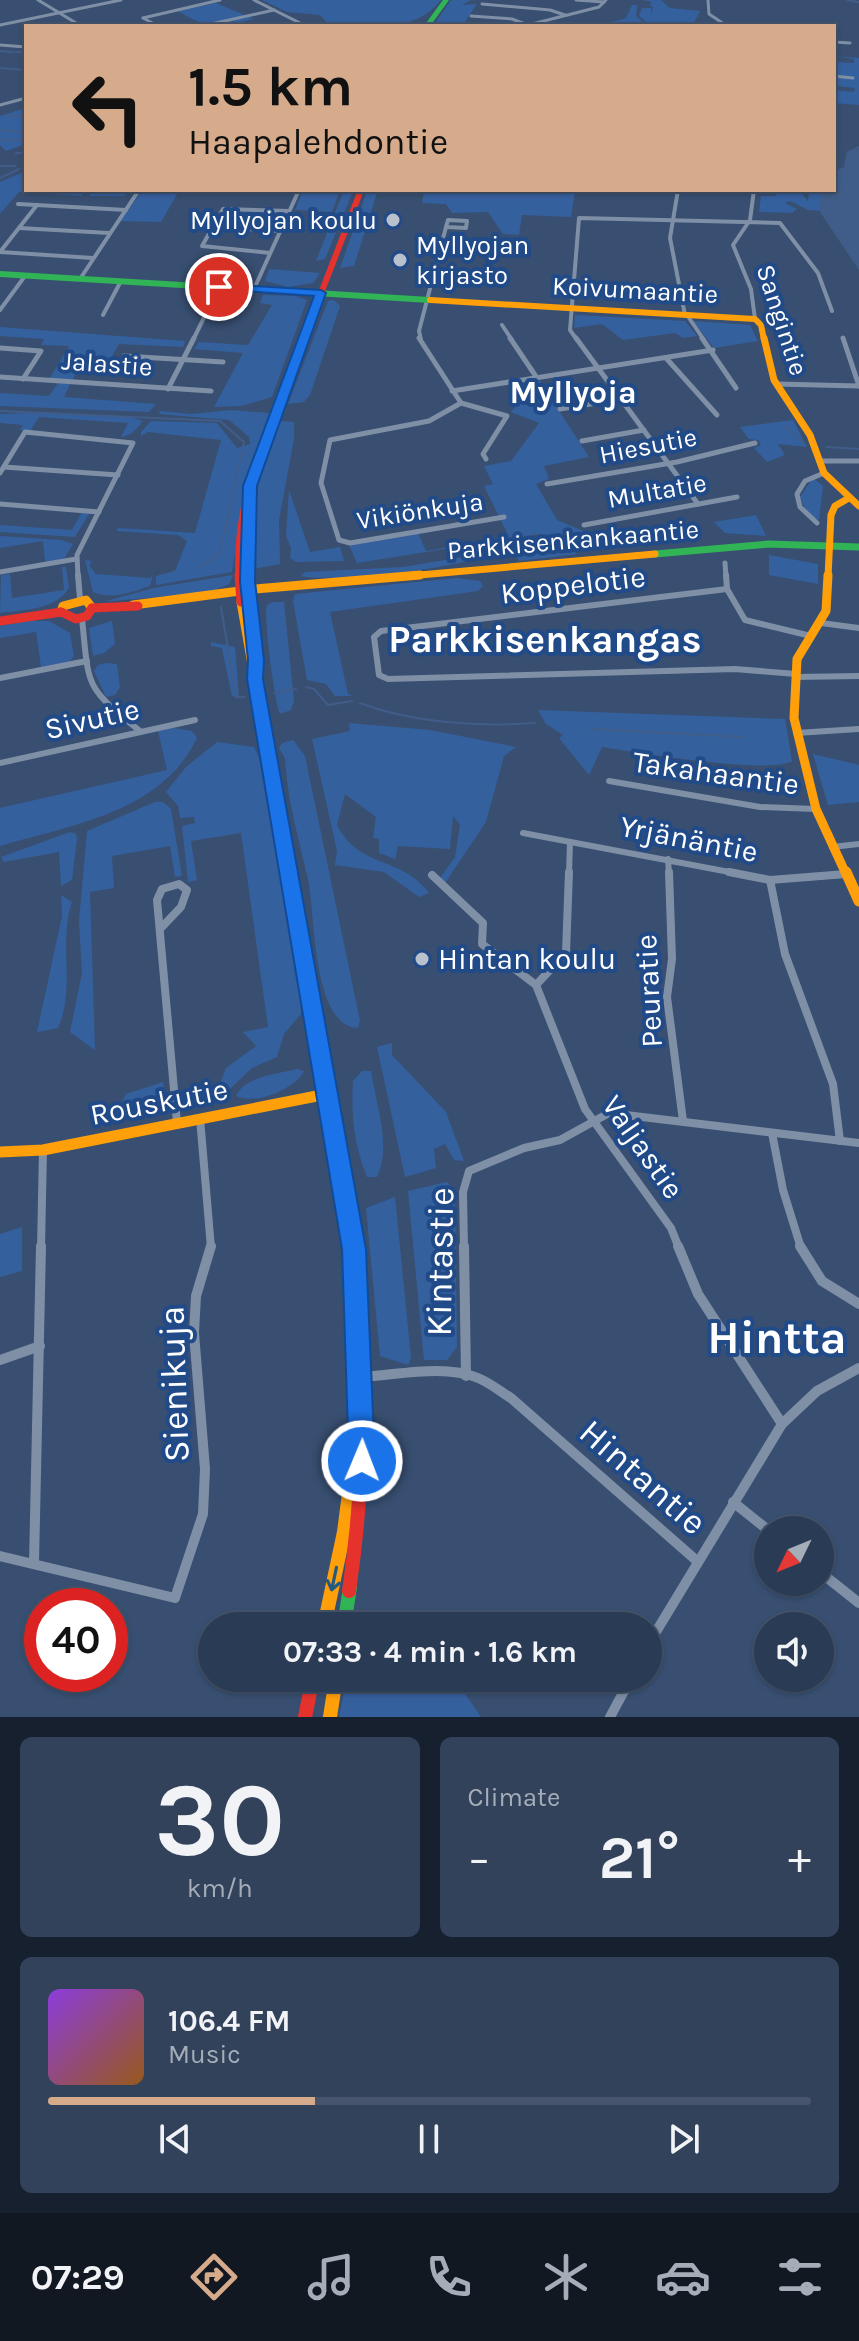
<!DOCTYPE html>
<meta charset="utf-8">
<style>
:root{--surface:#2a3b55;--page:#32425b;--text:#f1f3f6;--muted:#a5adb9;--line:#46556c;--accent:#d6ab8b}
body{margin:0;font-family:Karla,sans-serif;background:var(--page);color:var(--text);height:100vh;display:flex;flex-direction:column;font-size:30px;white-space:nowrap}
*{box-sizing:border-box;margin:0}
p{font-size:26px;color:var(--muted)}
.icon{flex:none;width:44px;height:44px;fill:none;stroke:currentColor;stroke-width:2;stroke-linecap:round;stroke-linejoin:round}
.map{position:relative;height:1717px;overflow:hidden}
.drawer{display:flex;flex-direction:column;gap:20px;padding:20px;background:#17202f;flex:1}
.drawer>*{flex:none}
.top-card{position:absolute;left:24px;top:24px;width:812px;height:168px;border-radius:0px;box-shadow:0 2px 6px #0004,0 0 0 2px var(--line);background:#d6ab8b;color:#111;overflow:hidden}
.needle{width:52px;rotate:227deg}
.fabs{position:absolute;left:754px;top:1516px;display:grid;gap:16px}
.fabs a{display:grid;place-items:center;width:80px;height:80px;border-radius:50%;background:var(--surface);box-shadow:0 2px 6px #0004,0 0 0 2px var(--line);font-size:40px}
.speed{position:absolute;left:24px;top:1588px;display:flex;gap:16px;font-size:40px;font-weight:700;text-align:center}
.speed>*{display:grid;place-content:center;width:104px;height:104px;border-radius:50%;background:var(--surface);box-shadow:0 2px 6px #0004,0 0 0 2px var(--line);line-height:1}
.speed .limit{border:12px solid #d22;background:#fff;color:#111}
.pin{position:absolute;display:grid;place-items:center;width:68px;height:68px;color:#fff;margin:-34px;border:4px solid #fff;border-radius:50%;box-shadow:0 2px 8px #0007}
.me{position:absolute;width:88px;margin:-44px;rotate:1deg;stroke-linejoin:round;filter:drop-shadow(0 0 6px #0008)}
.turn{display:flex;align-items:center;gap:28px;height:168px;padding:0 32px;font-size:36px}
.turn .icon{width:104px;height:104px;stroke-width:2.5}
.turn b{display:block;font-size:56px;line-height:68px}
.big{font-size:60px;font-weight:700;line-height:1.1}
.drawer .card{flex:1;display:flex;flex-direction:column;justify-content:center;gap:12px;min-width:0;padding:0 28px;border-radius:12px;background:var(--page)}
.drawer .dial{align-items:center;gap:0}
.dial b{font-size:104px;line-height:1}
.song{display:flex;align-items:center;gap:24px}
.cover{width:96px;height:96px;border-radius:12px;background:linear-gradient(135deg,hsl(270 70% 55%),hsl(30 70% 35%))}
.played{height:8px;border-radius:4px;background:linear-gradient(90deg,var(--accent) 35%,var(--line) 35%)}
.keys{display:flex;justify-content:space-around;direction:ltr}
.heat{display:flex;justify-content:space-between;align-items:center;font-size:44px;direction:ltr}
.drawer .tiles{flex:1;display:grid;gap:20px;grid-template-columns:1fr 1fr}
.card:last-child{grid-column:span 2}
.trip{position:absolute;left:198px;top:1612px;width:464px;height:80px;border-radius:40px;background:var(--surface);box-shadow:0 2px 6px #0004,0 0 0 2px var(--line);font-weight:700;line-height:80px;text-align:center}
.dock{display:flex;height:128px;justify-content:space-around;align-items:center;background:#111822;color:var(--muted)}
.dock .icon{width:56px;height:56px}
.dock .selected{color:var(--accent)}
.dock b{font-size:36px;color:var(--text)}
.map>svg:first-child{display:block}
.green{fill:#35609e}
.water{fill:#405d89}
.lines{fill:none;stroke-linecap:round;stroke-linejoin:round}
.stream{stroke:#405d89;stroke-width:2}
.street-far5{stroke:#7f8fa6;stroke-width:3}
.street-far4{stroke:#7f8fa6;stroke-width:4}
.street-far3{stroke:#7f8fa6;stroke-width:5}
.street-far2{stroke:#7f8fa6;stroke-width:6}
.street-far1{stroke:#7f8fa6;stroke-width:8}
.street{stroke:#7f8fa6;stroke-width:10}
.fast-far3{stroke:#30b455;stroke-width:5}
.fast-far2{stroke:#30b455;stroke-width:6}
.fast-far1{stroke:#30b455;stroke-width:7}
.fast{stroke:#30b455;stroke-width:14}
.slow-far4{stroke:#ff9f0a;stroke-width:6}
.slow-far3{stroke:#ff9f0a;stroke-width:7}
.slow-far2{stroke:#ff9f0a;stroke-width:9}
.slow-far1{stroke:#ff9f0a;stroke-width:11}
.slow{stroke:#ff9f0a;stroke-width:14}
.jam-far4{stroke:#e5322d;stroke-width:6}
.jam-far3{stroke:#e5322d;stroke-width:7}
.jam-far2{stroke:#e5322d;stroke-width:9}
.jam-far1{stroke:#e5322d;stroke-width:11}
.jam{stroke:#e5322d;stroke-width:14}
.oneway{stroke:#235a80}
.route{fill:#1a73e8;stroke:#114b97;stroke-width:2}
.poi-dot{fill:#b9c1cd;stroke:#214a88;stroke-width:3}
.labels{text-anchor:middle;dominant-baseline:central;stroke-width:8;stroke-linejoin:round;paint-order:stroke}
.far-poi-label{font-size:26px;fill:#fff;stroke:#214a88;text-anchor:end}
.far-street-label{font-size:26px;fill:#fff;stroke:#214a88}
.street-label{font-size:30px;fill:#fff;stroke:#214a88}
.poi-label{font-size:30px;fill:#fff;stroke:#214a88;text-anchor:start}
.far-district-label{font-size:32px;font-weight:bold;fill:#fff;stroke:#214a88}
.near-street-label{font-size:36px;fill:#fff;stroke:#214a88}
.district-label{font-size:38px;font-weight:bold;fill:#fff;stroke:#214a88}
.near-district-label{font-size:46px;font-weight:bold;fill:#fff;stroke:#214a88}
</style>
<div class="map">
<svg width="859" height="1717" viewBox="0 0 859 1717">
<rect width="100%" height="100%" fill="#384f71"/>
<g class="green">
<path d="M262,0H441C414,34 371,26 330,26L320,15L287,12Z"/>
<path d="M451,0H471L462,5L477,4L462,26H433Z"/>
<path d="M643,0H661L670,8L700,11L694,22L702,26H596L626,18L632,5H637L636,16L643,22H646L639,16L642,8H651V15L653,7L649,5L652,2Z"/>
<path d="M216,3L254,19L237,23L231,20L234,24C216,32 195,21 178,11Z"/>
<path d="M834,56L859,58V105L834,103V90L854,92L855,88L836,86V78H854L837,75L835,62L854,63V59Z"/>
<path d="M26,108V144L6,151L0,145V116Z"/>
<path d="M26,171V190H107L106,194L109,190H130L124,196H90L89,191L83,190L82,196L19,192L0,214V182Z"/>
<path d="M143,190L179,191L161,222L120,221Z"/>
<path d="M303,190H340L332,212L295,210Z"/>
<path d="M344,190L353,191L325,259L316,261Z"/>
<path d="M378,190L354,266L340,268L367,191Z"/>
<path d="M421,190H643L642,193L575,192L571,217L522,215L519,235L503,234L488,212L452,213L446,204L422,203L424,191Z"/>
<path d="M770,190L801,193L808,201L809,192L821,190V211L808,210L790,201L785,203L797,209L792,213L759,212L761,196H777Z"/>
<path d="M269,269L320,273L313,283L288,287L265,281Z"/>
<path d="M263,295L296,296L307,300L272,397L241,406L214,407L243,353L194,349L199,342L248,345L272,305L260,303Z"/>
<path d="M334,300L340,306L310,395L304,402L288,404L328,301Z"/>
<path d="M575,315L685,321L697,336L683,338L675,333L623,340L602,324L574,328Z"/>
<path d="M693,321L750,325L758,341L714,348Z"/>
<path d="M0,327L185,341L183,347L119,344L104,370L80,368L72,380L50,378L69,346L41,345L44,339L0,336Z"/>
<path d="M539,380L589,457L544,466L549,479L536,484L557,520L607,541L539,534L357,563L349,545L418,533L426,551L509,537L484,486L493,484L484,466L511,461L539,423L511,412Z"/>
<path d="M58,383L70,384L64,397L156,404L149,412L0,406V393L49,396Z"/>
<path d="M231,410L270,413L247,477L232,572L156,585V576L175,571L187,541L178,535L117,531L118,528L195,533L221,440L148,432L141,436V432L151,421L217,423L237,448L250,444L249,437L229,420L159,414L160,411L191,414Z"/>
<path d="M30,413L129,417L143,421C132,435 128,438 110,437H121L128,423L39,417L30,431L20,430L23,425L0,423V414Z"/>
<path d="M793,420L807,447L778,444L785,455L767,462L754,448L761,445L758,440L749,439L740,427Z"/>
<path d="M279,421L294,422V439L279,520L280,564L252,569C253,517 253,468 279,421Z"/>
<path d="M813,478L823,486L819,520L808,515L800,497Z"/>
<path d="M289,490L310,552L340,547L344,561L296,562L290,558L291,548L286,536Z"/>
<path d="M82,512L89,514L75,537L0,532V525L72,530Z"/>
<path d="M756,515L766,536L725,533L714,522Z"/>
<path d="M0,536L61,540L73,544L64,559L45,562L43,541L0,548Z"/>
<path d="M555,543L578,554L519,561L514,552Z"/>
<path d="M487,553C471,568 326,583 301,576L305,572L403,567Z"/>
<path d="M769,555L818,564V584L769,575Z"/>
<path d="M85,560L92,561L89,565L96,574L150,578L153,575L150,586C133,592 111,600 93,592Z"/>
<path d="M62,567H66L69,588C56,610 22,610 0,613L1,575L10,574L12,598L64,590Z"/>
<path d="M233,575L229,584L210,592L103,602L153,588Z"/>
<path d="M457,578L480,581L483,586L478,591L330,612L348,694L354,696H335L326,684L307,680L293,601L295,594Z"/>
<path d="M273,602H284L294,701L291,710L280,714C275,705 263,616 267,605Z"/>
<path d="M28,621H49L70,633L74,656L69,662L41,667L36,632L0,638V626Z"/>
<path d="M112,621L115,644L104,653L93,656L89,628Z"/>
<path d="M211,642L235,647L239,698L232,696L222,648L211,646Z"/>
<path d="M107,663L117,664L120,687L115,695L106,697L94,671L98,665Z"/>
<path d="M538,710L785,719L792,761C770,775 635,752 602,747L589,775L559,738L563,735L546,724Z"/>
<path d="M349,723L430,730L516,747L504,756L486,822L445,883L440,878L455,857L460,825L453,816L450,849L398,846L395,859L379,853V839L373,838L376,817L345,794L337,825C360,870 401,855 429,893L419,897L384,872L335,865L337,851L312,739L350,731Z"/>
<path d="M174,728L192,731L197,738C161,813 71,825 0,846V808L167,770L158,731Z"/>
<path d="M293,740L305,756L360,1021L358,1028C312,1027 315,911 308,879C298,835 288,804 285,758L279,748L282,743Z"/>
<path d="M217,742L254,747L259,758L300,987L301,1014L284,1034L277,1057L252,1068L229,1090L221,1081L226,1068L256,1046L243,1032L268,1027L241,833L191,841L197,880L188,882L182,826L195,823L194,817L180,818L178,806L166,792L186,767Z"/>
<path d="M813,754L859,765V802L828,805Z"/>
<path d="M155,802H163L171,809L182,876L175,877L170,846L112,856L114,888L90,892L95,1050L70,1032L82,973L79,921L87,831Z"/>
<path d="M70,832L76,834L77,839L72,880L61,886L59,852L4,862L1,857Z"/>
<path d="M61,895L72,902C58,943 76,987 58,1028L37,1032L62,916Z"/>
<path d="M392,1043V1055L446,1112L464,1161L454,1160L445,1144L434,1149L436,1168L405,1177L377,1047Z"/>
<path d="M297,1069L304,1071C294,1090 256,1105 236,1096C245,1076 278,1074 297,1069Z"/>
<path d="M362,1071H371C376,1104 392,1147 377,1177H367C354,1145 351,1115 353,1081Z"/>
<path d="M163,1082L165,1099L158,1111L114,1118L126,1094Z"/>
<path d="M447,1182L455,1191L457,1347L447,1360H424L408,1191Z"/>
<path d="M395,1197L411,1358L408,1365L380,1356L366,1208Z"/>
<path d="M22,1227V1271L0,1277V1234Z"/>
<path d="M347,1678H454L481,1717H339Z"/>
</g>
<path class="water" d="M859,146V270L820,212L821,190H834V171L844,167L847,152Z"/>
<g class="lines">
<g class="stream">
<path d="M847,0L859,2"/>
<path d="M0,51L13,52"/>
<path d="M16,52H26"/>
<path d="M0,68L26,70"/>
<path d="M8,116L26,117"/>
<path d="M0,130L26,132"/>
<path d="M0,140L26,141"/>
<path d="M16,153H26"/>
<path d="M0,166H15"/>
<path d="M22,168L26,166"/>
<path d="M0,178L19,169"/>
<path d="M0,411L220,421L244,442L219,555L198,567"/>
<path d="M784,426L804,443"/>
<path d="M826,447L859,449"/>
<path d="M221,607L236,697H245"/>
<path d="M306,687L314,689L328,705L352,701"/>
<path d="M274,693L296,689"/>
<path d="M360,703C413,723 479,727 535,723"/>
<path d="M590,729L745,737"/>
</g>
<g class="street-far5">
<path d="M38,0L81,26"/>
<path d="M254,0L306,26"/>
<path d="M576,0L604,2"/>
<path d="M708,0L709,14L727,26"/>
<path d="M482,4L550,10L565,15"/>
<path d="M471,16L512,19L528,25"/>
<path d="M143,18L220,0"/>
<path d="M143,18L158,26"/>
<path d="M0,25L121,0"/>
<path d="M202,26L274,10"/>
<path d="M524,26L599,7L606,0"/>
<path d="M834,42L850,43"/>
<path d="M0,45L26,47"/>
<path d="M834,76L853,78"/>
<path d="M0,105L26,98"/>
</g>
<g class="street-far4">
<path d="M678,190L670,238L685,315"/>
<path d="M754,190L750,220L733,245L751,289L755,319"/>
<path d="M18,204L126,210"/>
<path d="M448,220L467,221L466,228L446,227Z"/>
<path d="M213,227L280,231"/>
<path d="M19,228L109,233"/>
<path d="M0,252L93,258"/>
<path d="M0,252L37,205"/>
<path d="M270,253L202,246L223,209L289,211"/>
<path d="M80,279L139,190"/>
<path d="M254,289L299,190"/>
<path d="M0,310L25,276"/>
<path d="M103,315L121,281"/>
<path d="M687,315L704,340"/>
<path d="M502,325L512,340"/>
<path d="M193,340L219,287"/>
<path d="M421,340L419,331L446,227"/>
<path d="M577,340L570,330L579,218L780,223L818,273L832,311"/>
</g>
<g class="street-far3">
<path d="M419,338L461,403"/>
<path d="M510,338L537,378"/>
<path d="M576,338L698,504"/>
<path d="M702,338L736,388"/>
<path d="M843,338L859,386"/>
<path d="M0,348L41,351L23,379"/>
<path d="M124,356L223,362"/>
<path d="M666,358L717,415"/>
<path d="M0,377L211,391"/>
<path d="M776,384L859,386"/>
<path d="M168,389L194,338"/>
<path d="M452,391L713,350"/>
<path d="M461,403L429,421L330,440L321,483L339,540L350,543L504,517"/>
<path d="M461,403L507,416L483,454L486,459"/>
<path d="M560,409L621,399"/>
<path d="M582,441L644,430"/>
<path d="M820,461H859"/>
<path d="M4,467L118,475"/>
<path d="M0,473L25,432L133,443L77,555L78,577"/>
<path d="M547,484L677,462L755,443"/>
<path d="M0,504L99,512"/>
<path d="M817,523L800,507L797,494L805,481L824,473"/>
<path d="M584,525L737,497"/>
<path d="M725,563L726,577"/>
<path d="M0,572L76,559"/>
</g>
<g class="street-far2">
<path d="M78,575L80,599"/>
<path d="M726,575L727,589L745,620L811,636"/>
<path d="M727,589L381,631L374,637L379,675L388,679L735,669L796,674"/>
<path d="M82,618C89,688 84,686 140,731"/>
<path d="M821,623L859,628"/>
<path d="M795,677L859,676"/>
<path d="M0,678L87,661"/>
<path d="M796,733L859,729"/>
<path d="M0,763L195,720"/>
<path d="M609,781L760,807L816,809"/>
<path d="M523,833L740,874"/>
<path d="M832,847L859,844"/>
<path d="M668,859L669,874"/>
<path d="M569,874L570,842"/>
</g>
<g class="street-far1">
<path d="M669,872L672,959L667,997L683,1121"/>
<path d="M729,872L770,880L846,874"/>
<path d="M432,875L483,923L482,944L536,985L585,1109L671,1228L679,1248"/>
<path d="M770,880L785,954L833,1084L840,1141"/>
<path d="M160,929L181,907L187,890L179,884L162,889L157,900L177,1123"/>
<path d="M536,985L566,953L569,872"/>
<path d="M200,1118L211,1248"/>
<path d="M772,1133L783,1190L801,1248"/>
<path d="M41,1248L43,1150"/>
<path d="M464,1248L463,1192L469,1171L524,1148L560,1140L609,1113L859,1143"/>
</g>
<g class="street">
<path d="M464,1246L466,1376"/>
<path d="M678,1246L698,1294L782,1424"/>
<path d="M800,1246L822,1281L859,1304"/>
<path d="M0,1360L40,1346"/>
<path d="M362,1377C398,1375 444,1364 478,1378C490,1383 500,1391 511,1398L697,1561"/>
<path d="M733,1502L768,1530"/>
<path d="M0,1556L175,1598L203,1514L205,1469L194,1333L196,1296L211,1246"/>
<path d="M34,1563L41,1246"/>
<path d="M820,1572L859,1603"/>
<path d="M648,1645L782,1424L817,1391L859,1368"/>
<path d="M610,1717L631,1678"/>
</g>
<path class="fast-far3" d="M427,26L446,0"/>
<path class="fast-far2" d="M0,274L430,300"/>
<path class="fast-far1" d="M655,554L769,544L859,547"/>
<path class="fast" d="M344,1626L350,1587"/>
<path class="slow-far4" d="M430,300L755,319L761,325L764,340"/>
<g class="slow-far3">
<path d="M764,338L774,380L810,435L824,473L859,506"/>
<path d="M397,577L655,554"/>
<path d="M828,577L831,515L835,506L849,498"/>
</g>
<g class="slow-far2">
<path d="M828,575L826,611L797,659L794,718L816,809L846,874"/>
<path d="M241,602L289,874"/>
<path d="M133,605L255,589L420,575"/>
<path d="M61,612L63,606L86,600L92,608"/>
</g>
<g class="slow-far1">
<path d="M289,872L309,988"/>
<path d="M846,872L859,901"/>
<path d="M0,1152L43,1150L327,1094"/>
</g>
<g class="slow">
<path d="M324,1626L344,1532L359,1417"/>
<path d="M330,1717L336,1678"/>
</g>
<path class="jam-far4" d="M303,340L361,190"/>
<g class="jam-far3">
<path d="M239,577C234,494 275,412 304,338"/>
<path d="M248,577L251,496"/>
</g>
<g class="jam-far2">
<path d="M239,575L241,602"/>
<path d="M248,575L255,676"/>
<path d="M92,608L138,606"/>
<path d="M61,612L76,619L87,616L92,608"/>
<path d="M0,621L61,612"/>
</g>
<path class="jam-far1" d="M309,988L354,1248"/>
<g class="jam">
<path d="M349,1591C366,1477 366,1361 354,1246"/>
<path d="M305,1717L313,1678"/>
</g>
</g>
<defs><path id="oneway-shaft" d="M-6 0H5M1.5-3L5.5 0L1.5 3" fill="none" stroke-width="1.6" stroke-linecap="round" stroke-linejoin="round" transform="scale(2)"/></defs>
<use class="oneway" href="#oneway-shaft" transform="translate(334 1579) rotate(102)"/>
<path class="route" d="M219,284L321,290L326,293L257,486L255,581L264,660L263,679L366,1249L375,1461L371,1470L362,1473L353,1470L349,1461L342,1249L247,679L248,660L240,581L243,486L314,296L215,289Z"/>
<g class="poi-dot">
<circle cx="393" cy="220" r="8"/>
<circle cx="400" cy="260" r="8"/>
<circle cx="422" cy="959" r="8"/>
</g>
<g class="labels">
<g class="far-poi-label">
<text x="377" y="220">Myllyojan koulu</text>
<text x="416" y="245" text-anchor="start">Myllyojan<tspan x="416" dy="30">kirjasto</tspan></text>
</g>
<g class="far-street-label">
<text transform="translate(635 290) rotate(3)">Koivumaantie</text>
<text transform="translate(782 320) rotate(72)">Sangintie</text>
<text transform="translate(107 364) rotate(4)">Jalastie</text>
<text transform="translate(648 446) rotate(-11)">Hiesutie</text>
<text transform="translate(657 491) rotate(-10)">Multatie</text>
<text transform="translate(420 511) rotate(-9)">Vikiönkuja</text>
<text transform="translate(573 540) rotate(-5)">Parkkisenkankaantie</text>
</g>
<g class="street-label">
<text transform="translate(573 585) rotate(-7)">Koppelotie</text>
<text transform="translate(92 719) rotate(-13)">Sivutie</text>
<text transform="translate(716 773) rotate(8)">Takahaantie</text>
<text transform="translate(689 839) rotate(11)">Yrjänäntie</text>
<text transform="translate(649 991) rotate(-93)">Peuratie</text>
<text transform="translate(159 1102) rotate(-11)">Rouskutie</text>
<text transform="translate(643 1147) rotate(55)">Valjastie</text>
</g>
<g class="poi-label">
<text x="438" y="959">Hintan koulu</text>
</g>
<g class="far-district-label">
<text x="573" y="392">Myllyoja</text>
</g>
<g class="near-street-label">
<text transform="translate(440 1262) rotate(-89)">Kintastie</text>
<text transform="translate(174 1384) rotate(-92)">Sienikuja</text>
<text transform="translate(643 1477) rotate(41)">Hintantie</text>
</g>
<g class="district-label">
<text x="545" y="639">Parkkisenkangas</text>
</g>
<g class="near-district-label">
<text x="777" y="1338">Hintta</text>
</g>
</g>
</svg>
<div class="fabs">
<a><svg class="needle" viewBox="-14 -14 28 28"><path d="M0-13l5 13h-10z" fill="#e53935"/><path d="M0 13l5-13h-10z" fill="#a5adb9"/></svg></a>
<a><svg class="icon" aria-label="sound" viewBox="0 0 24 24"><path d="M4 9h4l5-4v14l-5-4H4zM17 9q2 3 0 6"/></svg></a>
</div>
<div class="speed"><div class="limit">40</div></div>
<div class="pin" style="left:219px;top:287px;background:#d93025"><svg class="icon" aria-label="arrive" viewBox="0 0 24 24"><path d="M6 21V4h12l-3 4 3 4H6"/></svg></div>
<svg class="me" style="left:362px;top:1461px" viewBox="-20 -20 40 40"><circle r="17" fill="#1a73e8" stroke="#fff" stroke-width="3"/><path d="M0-11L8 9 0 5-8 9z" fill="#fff"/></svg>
<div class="trip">07:33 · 4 min · 1.6 km</div>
<div class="top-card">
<div class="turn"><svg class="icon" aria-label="left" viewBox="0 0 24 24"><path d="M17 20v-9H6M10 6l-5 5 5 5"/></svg><div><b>1.5 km</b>Haapalehdontie</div></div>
</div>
</div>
<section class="drawer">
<div class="tiles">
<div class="card dial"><b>30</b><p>km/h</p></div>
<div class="card"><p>Climate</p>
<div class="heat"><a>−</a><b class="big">21°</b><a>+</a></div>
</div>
<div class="card">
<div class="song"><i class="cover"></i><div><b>106.4 FM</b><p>Music</p></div></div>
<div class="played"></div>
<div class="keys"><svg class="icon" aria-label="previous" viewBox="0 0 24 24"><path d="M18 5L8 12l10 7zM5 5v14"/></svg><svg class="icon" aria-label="pause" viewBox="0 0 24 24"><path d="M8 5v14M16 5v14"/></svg><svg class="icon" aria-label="next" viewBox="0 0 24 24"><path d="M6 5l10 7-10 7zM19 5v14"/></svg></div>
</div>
</div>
</section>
<nav class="dock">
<b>07:29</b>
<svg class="icon selected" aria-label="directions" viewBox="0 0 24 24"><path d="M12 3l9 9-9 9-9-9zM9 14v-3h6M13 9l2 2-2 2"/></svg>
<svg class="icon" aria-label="music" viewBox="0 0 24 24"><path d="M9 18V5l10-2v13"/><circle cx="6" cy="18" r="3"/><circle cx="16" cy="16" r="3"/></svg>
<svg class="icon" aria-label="phone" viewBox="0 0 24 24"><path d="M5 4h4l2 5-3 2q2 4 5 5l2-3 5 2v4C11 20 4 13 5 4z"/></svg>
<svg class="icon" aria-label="climate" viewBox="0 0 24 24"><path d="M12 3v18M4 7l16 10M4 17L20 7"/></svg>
<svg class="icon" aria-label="car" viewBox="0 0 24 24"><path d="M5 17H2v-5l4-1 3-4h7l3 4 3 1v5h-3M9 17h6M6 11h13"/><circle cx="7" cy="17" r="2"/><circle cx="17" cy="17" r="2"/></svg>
<svg class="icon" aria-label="filters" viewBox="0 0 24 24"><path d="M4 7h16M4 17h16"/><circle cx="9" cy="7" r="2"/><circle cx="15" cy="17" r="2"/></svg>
</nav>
